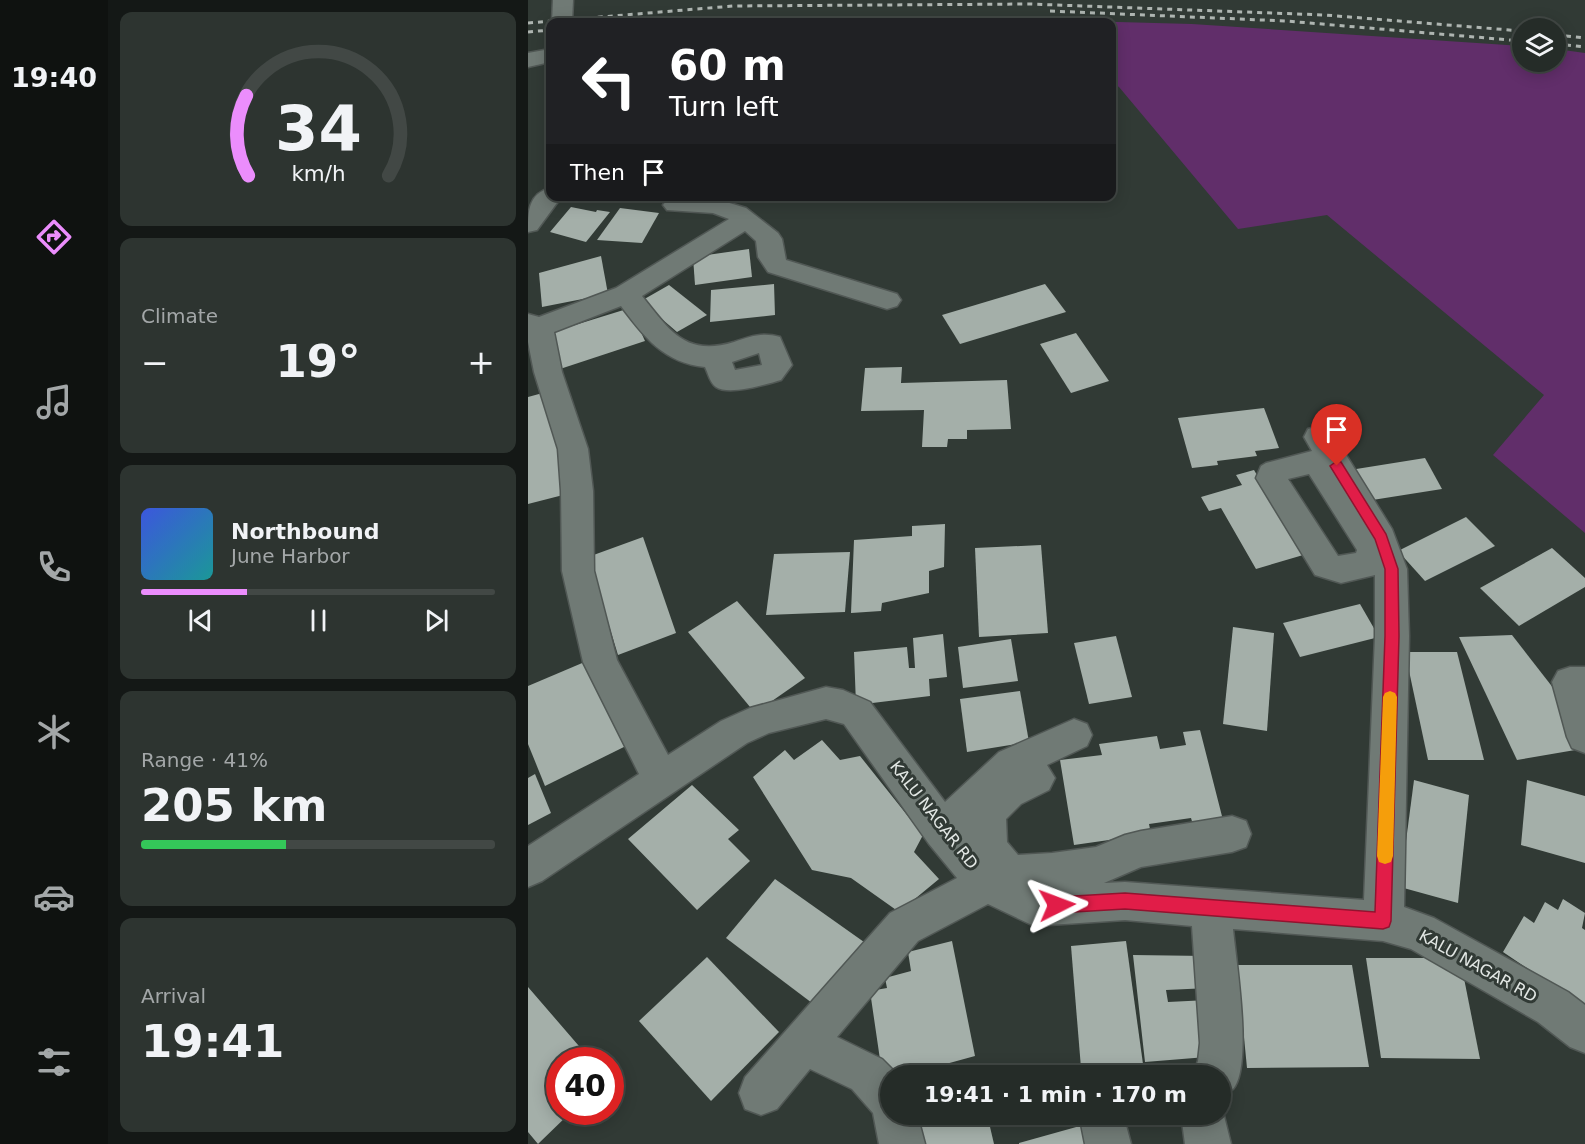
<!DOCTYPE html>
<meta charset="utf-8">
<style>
:root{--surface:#252c28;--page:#2d3430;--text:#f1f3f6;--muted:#a3a7a8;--line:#424845;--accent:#eb8dfc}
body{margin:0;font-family:"DejaVu Sans",sans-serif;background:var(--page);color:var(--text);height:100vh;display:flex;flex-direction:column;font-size:22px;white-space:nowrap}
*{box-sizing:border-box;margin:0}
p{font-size:20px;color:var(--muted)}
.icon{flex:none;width:33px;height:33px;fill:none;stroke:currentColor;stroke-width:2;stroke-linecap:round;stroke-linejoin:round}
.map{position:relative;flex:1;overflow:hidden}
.drawer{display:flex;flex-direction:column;gap:12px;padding:12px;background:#141816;width:420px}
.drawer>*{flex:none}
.top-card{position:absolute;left:18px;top:18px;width:570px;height:183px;border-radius:12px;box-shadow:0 3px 15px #0003,0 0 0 2px var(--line);background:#202124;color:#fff;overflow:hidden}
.controls{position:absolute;left:984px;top:18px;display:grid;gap:12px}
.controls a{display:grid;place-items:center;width:54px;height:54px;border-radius:50%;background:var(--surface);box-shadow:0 3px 15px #0003,0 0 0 2px var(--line);font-size:30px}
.speed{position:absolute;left:18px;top:1047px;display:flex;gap:12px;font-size:30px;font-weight:700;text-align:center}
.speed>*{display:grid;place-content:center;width:78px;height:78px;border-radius:50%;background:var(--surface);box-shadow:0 3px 15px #0003,0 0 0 2px var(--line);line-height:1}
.speed .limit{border:9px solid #d22;background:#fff;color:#111}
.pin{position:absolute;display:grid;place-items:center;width:51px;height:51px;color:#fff;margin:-62px -26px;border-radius:50% 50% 50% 0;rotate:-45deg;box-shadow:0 0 6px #0007}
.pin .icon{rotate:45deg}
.me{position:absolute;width:66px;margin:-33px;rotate:87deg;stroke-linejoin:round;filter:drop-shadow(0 0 4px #0008)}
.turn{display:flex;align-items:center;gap:21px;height:126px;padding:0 24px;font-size:27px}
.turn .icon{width:78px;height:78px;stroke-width:2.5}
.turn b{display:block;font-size:42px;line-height:51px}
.then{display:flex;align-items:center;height:57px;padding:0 24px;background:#0003;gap:12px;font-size:22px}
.big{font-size:45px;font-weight:600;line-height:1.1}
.drawer .card{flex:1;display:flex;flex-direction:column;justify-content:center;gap:9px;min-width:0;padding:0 21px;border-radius:12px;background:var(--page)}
.drawer .dial{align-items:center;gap:0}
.dial svg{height:156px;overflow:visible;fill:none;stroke:var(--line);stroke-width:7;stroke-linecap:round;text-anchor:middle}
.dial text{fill:var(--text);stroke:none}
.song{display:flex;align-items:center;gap:18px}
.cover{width:72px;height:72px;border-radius:9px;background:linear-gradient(135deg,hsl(230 70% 55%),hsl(180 70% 35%))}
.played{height:6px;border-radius:3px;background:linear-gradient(90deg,var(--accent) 30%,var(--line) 30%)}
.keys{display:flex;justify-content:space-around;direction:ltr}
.heat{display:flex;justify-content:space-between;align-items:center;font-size:33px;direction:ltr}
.charge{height:9px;border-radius:4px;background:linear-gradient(90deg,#34c759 41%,var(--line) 0)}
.trip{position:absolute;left:352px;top:1065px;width:351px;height:60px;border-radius:30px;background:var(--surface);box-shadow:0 3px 15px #0003,0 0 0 2px var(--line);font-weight:600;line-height:60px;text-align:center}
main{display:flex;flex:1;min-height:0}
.menu{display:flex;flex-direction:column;width:108px;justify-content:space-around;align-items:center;background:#0f1210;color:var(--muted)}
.menu .icon{width:42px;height:42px}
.menu .current{color:var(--accent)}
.menu b{font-size:27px;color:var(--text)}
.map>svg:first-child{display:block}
.green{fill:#612e6a}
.building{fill:#a4afa9}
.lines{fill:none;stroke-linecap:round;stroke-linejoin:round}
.minor-casing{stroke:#515855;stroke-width:3}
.minor{fill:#707a75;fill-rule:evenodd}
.rail{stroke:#aeb5b1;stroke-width:3;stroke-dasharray:5 5;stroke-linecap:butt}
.route{fill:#e11d48;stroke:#92132f;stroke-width:1.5}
.slow{fill:#f59e0b}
.labels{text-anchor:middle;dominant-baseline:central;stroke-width:6;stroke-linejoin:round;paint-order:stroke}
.street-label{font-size:16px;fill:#e2e7e4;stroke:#313a35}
</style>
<main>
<nav class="menu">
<b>19:40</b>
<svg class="icon current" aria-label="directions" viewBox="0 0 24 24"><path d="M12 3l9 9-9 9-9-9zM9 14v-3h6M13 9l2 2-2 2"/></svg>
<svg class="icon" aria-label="music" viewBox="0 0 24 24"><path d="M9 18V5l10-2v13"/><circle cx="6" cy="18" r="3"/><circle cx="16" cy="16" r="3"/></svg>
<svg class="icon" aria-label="phone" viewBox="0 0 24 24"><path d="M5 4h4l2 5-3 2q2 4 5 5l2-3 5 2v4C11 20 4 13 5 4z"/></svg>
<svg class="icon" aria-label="climate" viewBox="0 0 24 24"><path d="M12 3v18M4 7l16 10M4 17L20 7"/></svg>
<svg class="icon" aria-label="car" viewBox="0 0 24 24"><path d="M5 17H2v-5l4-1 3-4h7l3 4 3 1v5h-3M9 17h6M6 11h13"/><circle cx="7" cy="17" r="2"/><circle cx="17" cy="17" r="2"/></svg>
<svg class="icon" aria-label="filters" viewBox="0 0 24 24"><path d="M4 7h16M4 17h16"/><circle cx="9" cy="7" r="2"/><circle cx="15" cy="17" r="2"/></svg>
</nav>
<section class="drawer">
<div class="card dial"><svg viewBox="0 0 100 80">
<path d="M14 69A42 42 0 1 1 86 69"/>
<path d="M14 69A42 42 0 0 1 13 28" stroke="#eb8dfc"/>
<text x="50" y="56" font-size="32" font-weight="700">34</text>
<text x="50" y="72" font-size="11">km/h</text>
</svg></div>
<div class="card"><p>Climate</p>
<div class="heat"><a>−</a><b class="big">19°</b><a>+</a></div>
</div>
<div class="card">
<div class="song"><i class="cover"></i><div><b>Northbound</b><p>June Harbor</p></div></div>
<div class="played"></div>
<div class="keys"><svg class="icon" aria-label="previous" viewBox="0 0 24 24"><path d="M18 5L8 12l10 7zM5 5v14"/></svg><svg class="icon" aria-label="pause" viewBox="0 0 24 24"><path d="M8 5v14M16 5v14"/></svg><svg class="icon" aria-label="next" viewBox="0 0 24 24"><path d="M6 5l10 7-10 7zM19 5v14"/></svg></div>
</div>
<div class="card"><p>Range · 41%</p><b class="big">205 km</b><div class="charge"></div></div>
<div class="card"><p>Arrival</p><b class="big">19:41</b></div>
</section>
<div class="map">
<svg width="1057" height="1144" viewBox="0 0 1057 1144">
<rect width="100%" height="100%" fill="#313a35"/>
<path class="green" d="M442,18L664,24L994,46V62H1028V49L1057,53V533L965,455L1016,395L799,215L710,229L591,87L584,82V22H350Z"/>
<g class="building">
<path d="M43,207L68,212L69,210L82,212L58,242L22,232Z"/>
<path d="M92,208L131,213L114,243L69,240Z"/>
<path d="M221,249L224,277L167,285L165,257Z"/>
<path d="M73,256L80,294L14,307L11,273Z"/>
<path d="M246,284L247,315L182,322L183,290Z"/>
<path d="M517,284L538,312L432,344L414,315Z"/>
<path d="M141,285L179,315L149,332L113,301Z"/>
<path d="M102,308L117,341L32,369L18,334Z"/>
<path d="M548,333L581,381L543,393L512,344Z"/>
<path d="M374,367L373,383L479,380L483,429L439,430V439H420L419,447H394L396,410L333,411L337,368Z"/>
<path d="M22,391L39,494L0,504V397Z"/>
<path d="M736,408L751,448L727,451L729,456L689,461L690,465L664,468L650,418Z"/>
<path d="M897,458L914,489L838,501L822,470Z"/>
<path d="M726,470L746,504L782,553L728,569L693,508L681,511L673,497L714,485L708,475Z"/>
<path d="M938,517L967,546L897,581L870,551Z"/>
<path d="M417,524L416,567L401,571V593L354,603L353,611L323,613L326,540L384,536V526Z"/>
<path d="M115,537L148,633L90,655L60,557Z"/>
<path d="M513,545L520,633L451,637L447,548Z"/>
<path d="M1024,548L1057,578V587L991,626L952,588Z"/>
<path d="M322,552L317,612L238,615L246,554Z"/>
<path d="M209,601L277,678L227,713L160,632Z"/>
<path d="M832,604L851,637L772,657L755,623Z"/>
<path d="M705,627L746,633L739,731L695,724Z"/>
<path d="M415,634L419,677L401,679L402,696L328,705L326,652L379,647L381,668H387L385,638Z"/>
<path d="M984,635L1033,698L1053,749L989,760L931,637Z"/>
<path d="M588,636L604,697L561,704L546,643Z"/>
<path d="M483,639L490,681L435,688L430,647Z"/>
<path d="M877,652H929L956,760H900Z"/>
<path d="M66,658L102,744L17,786L0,744V686Z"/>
<path d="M492,691L501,742L439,752L432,699Z"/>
<path d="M672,730L696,824L666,828L663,818L621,824L623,834L546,845L532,760L574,755L571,744L629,736L632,749L658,745L655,732Z"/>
<path d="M294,740L312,760L332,756L395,835L386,852L411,879L371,912L323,878L284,870L225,777L257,750L266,760Z"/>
<path d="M7,774L23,813L0,825V778Z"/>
<path d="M886,780L941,795L930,903L872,887Z"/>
<path d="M999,780L1057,796V863L993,845Z"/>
<path d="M164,785L211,830L200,839L222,861L169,910L100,839Z"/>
<path d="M247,879L336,942L288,1006L198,938Z"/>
<path d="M1035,899L1057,913L1054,928L1057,930V1007L975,952L996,916L1006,923L1017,902L1030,910Z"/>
<path d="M424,941L447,1056L374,1076H363V1078L355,1080L342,991L359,988L357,978L383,971L380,952Z"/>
<path d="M598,941L615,1064L553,1068L543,946Z"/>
<path d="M605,955L678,956L681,988L638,990L640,1002L680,1000L691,1056L617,1062Z"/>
<path d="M179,957L251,1032L183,1101L111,1021Z"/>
<path d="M838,958H932L952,1059L853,1058Z"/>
<path d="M709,965H824L841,1067L719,1068Z"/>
<path d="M0,987L63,1060H32V1112H43L10,1144L0,1132Z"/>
<path d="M383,1114H459L466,1144H389Z"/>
<path d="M559,1124L564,1144H491V1143Z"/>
</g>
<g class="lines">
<g class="minor-casing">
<g id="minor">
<path d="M25,0H45L44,22H24Z"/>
<path d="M22,49V62L0,67V53Z"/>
<path d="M22,188V196H34L9,230L0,232C0,212 0,194 22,188Z"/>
<path d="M148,197L185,198L218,208L250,233L254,239L258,260L369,294L373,300L369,306L359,309L240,272L230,257L228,241L217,231L114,296C142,331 158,357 206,342C223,336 235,332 252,337L264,365L253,380C239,384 201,396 188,387C182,383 180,373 177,367C136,363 116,337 93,306L26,332L34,372L60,449L65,491L66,571L89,660L140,755L193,721L222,708L298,687L315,690L342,702L417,802L471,752L546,719L559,724L564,735L559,746L519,765L527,778L521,790L493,804L478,819L479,842L490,855L524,853L568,847L597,835L613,831L704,816L718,821L723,834L718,847L704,852L613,867L576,883L597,882L836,900L847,636V575L813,583L787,575L728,478L733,466L738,463L784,451L776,437L780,429L791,426L802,429L864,529L879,569L881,636L876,907L906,918L1040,992L1057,1005V1053L1042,1047L1010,1022L883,949L855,941L705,929C708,961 725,1066 705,1089C702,1092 697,1093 693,1095V1076H664L670,1061L672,1043L664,926L597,920L506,926L460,904L390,941L309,1037L354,1059L371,1076H363V1114H389L397,1144H351L345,1113L324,1089L282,1069L249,1109L233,1115L217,1109L211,1093L217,1077L362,913L429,878L401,844L316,724L298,719L241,733L219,743L14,881L0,887V846L111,774L55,662L34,571L33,491L30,449L6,372L0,342V314L11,317L88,288L201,219L185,213L139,210L135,205L139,200ZM231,353L234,365L207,370L204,362ZM781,474L829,550L828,553L810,556L760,479Z"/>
<path d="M1042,667H1057V753L1044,748L1039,737L1024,682L1030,671Z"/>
<path d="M693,1104L703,1144H657L653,1114H693Z"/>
<path d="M551,1114H595L603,1144H557Z"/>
</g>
</g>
<use href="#minor" class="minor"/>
<g class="rail">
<path d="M522,11L758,21L994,41"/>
<path d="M0,23L205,6L501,4L797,15L994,31"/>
<path d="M0,32L22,30"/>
<path d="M1028,35L1057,38"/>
<path d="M1028,44L1057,47"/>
</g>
</g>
<path class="route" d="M809,461L813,462L858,534L870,569L871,636L863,921L861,927L855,929L597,909L529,913L523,910L520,905L523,899L529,897L597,893L847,912L857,636V569L847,539L802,466Z"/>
<path class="slow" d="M862,691L867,693L869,697L865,856L863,862L857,864L851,862L849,856L855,697L857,693Z"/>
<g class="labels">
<g class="street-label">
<text transform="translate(406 815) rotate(52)">KALU NAGAR RD</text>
<text transform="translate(950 966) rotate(29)">KALU NAGAR RD</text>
</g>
</g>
</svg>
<div class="controls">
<a><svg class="icon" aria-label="layers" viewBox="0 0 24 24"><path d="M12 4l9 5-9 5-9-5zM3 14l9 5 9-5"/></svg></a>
</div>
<div class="speed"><div class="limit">40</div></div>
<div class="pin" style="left:809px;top:466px;background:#d93025"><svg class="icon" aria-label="arrive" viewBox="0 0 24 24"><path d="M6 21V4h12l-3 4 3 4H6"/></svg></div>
<svg class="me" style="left:529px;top:905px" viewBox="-20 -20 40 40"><path d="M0-17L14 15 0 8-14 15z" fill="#e11d48" stroke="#fff" stroke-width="4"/></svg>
<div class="trip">19:41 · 1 min · 170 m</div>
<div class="top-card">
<div class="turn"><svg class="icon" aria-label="left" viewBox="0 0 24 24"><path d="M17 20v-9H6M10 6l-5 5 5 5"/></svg><div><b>60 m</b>Turn left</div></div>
<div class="then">Then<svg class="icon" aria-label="arrive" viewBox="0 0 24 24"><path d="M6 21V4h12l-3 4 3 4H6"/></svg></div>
</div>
</div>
</main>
